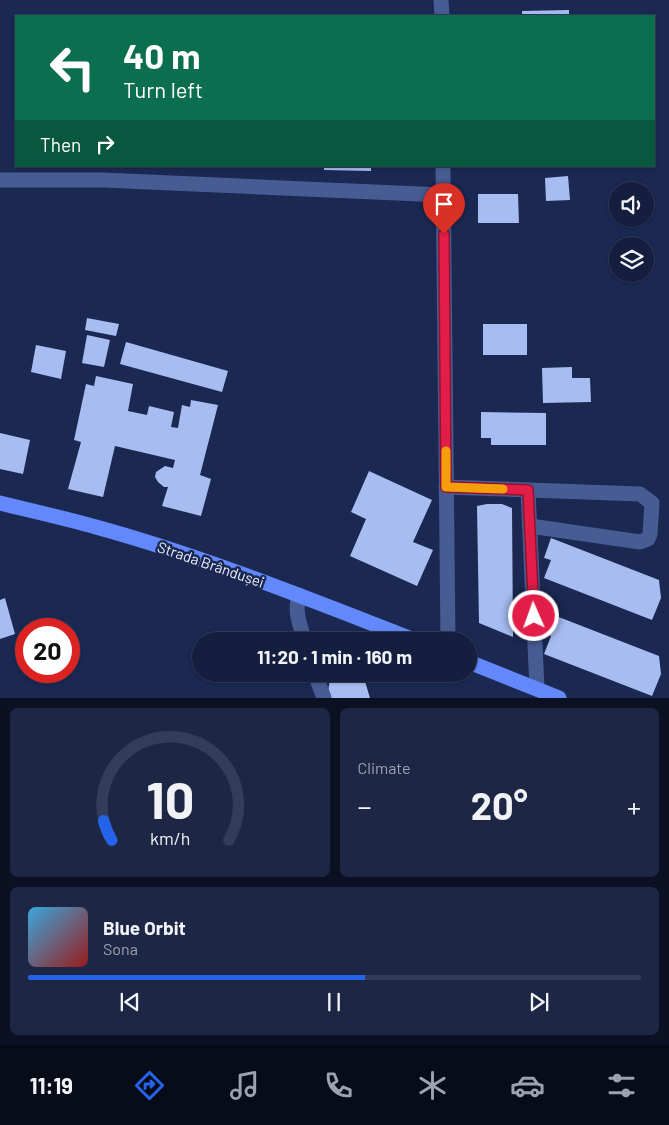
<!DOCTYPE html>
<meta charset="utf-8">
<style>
:root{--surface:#141e3e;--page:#1d2745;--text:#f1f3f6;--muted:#9da2b0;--line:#333c58;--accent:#2563eb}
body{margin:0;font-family:Barlow,sans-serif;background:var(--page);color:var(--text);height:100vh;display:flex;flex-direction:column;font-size:19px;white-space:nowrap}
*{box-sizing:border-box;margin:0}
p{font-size:16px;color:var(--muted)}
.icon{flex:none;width:28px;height:28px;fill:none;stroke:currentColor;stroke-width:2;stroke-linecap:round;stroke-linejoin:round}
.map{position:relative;height:698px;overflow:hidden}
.details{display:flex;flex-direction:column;gap:10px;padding:10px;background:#0b1022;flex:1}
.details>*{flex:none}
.top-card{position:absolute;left:15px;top:15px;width:640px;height:152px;border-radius:0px;box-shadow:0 1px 4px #0004,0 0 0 1px var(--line);background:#0b6e4f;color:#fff;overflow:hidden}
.controls{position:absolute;left:609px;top:182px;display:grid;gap:10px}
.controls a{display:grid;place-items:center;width:45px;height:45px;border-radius:50%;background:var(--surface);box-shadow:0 1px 4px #0004,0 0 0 1px var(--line);font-size:25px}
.speed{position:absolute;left:15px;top:618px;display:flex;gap:10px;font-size:25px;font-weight:700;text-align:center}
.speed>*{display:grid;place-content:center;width:65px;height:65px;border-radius:50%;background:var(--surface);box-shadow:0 1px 4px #0004,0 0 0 1px var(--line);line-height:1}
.speed .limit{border:8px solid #d22;background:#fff;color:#111}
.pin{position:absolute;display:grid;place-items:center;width:42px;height:42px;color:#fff;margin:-51px -21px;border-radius:50% 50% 50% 0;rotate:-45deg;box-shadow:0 0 5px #0007}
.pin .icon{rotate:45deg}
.me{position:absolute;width:55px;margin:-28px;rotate:358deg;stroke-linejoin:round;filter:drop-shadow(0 0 4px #0008)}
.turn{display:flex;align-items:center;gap:18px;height:105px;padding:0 25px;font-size:22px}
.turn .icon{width:65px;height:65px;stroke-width:2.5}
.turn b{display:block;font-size:35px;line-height:42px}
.then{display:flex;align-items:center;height:48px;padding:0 25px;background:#0003;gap:10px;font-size:19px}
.big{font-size:38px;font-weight:700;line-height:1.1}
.details .tile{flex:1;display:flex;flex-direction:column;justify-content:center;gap:8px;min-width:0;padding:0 18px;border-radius:8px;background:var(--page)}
.details .dial{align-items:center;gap:0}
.dial svg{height:130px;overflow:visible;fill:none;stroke:var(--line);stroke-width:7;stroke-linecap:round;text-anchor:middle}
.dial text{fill:var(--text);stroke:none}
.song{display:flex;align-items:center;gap:15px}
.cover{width:60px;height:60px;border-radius:8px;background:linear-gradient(135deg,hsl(200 70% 55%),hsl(0 70% 35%))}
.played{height:5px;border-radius:2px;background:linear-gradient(90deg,var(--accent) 55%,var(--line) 55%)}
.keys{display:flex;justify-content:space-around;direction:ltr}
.heat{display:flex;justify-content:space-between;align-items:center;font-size:28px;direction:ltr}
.details .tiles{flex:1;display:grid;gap:10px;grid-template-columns:1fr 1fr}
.tile:last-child{grid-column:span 2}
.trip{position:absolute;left:192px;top:632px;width:285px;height:50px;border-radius:25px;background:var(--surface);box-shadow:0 1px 4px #0004,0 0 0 1px var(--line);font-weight:700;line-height:50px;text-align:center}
.tab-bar{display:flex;height:80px;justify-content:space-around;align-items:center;background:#080c19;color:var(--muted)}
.tab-bar .icon{width:35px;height:35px}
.tab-bar .on{color:var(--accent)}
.tab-bar b{font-size:22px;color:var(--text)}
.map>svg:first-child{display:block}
.building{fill:#a7bcf1}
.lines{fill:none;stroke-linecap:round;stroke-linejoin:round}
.minor{stroke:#475c93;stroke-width:15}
.major{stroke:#6288fb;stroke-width:15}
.route-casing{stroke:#92132f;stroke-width:12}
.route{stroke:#e11d48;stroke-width:9}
.slow{stroke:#f59e0b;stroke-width:9}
.labels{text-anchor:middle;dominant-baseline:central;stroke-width:5;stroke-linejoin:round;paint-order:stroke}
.street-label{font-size:15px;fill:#eaeffa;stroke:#1a2852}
</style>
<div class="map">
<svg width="669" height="698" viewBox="0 0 669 698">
<rect width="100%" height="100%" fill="#1a2852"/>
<g class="building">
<path d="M569,10V16H522V11Z"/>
<path d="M324,166H371V171L324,170Z"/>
<path d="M568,176L570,200L546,201L545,178Z"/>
<path d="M478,194H518L519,223H478Z"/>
<path d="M87,318L119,324L116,336L85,330Z"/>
<rect x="483" y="324" width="44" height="31"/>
<path d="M87,335L110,340L104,367L82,363Z"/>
<path d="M126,342L228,371L222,392L120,364Z"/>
<path d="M36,345L66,351L61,379L31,372Z"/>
<path d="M572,367V378H590L591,402L543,403L542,368Z"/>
<path d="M96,376L133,384L128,411L147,415L149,406L174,412L171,427L178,428L182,405L190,407L191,400L218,405L200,475L211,479L201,516L162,506L168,487H164L158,482L155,477L156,472L165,466L173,468L175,460L115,446L103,497L68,489L81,442L74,440L86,384L94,386Z"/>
<path d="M481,412L546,413V445H491V438H481Z"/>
<path d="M0,433L30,440L23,474L0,469Z"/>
<path d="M369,471L432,500L413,542L433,550L417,586L350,556L366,519L351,512Z"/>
<path d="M487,504H502L512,508L513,637L479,623L477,506Z"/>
<path d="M551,538L659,580L661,598L652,620L544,578L551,560L544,558Z"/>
<path d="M5,598L15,634L0,639V600Z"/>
<path d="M551,614L659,656L661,674L652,696L544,654L551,636L544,633Z"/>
<path d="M331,674H358L364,678L370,698H330L328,691Z"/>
</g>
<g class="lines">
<g class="minor">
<path d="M441,0L442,16"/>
<path d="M443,166L448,641"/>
<path d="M0,180H103L443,195"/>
<path d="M446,487L640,494L652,503L650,534L648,539L640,542L530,526"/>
<path d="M528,490L537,689"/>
<path d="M299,595C294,612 300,625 305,641"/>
<path d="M315,674L324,698"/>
</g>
<g class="major">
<path d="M0,503C32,511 64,518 96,527C205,557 311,600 417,641"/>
<path d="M469,662L559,698"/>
</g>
</g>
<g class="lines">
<g class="route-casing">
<path id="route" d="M444,234L446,487L528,490L534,616"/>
</g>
<use href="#route" class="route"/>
<path class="slow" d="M446,451V487L503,489"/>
</g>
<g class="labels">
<g class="street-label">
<text transform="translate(211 564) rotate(19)">Strada Brândușei</text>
</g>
</g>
</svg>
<div class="controls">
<a><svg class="icon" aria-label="sound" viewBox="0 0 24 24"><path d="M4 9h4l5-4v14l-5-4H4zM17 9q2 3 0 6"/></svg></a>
<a><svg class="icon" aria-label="layers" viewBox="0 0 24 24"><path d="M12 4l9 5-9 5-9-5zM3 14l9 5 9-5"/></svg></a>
</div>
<div class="speed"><div class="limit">20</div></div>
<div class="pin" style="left:444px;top:234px;background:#d93025"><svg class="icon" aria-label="arrive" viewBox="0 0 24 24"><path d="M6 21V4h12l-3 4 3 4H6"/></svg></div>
<svg class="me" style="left:534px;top:616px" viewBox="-20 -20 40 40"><circle r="17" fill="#e11d48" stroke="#fff" stroke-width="3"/><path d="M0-11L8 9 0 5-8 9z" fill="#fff"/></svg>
<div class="trip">11:20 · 1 min · 160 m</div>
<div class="top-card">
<div class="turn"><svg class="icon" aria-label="left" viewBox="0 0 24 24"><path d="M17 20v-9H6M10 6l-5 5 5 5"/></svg><div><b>40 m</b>Turn left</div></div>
<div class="then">Then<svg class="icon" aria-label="right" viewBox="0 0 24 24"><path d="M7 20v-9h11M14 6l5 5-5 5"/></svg></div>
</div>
</div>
<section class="details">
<div class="tiles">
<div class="tile dial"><svg viewBox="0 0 100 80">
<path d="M14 69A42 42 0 1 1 86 69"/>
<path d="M14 69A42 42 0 0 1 9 57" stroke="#2563eb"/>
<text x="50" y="56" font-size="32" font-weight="700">10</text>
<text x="50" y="72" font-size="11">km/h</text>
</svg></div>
<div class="tile"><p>Climate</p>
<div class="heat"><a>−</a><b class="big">20°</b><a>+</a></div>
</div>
<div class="tile">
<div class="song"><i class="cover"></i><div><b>Blue Orbit</b><p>Sona</p></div></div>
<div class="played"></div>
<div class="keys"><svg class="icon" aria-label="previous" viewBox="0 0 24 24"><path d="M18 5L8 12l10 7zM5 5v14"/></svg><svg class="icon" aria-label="pause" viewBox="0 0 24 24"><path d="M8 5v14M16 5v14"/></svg><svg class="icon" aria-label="next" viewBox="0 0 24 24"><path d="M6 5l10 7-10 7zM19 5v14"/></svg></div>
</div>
</div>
</section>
<nav class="tab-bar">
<b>11:19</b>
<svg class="icon on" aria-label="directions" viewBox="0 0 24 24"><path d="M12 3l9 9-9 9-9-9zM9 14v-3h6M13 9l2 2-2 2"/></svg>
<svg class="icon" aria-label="music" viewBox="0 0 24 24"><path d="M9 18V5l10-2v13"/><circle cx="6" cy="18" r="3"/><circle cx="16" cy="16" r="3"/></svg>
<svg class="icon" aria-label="phone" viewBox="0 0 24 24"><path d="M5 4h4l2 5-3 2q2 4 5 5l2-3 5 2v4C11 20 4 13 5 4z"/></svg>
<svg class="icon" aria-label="climate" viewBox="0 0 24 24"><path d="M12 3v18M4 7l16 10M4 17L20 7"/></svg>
<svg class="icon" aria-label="car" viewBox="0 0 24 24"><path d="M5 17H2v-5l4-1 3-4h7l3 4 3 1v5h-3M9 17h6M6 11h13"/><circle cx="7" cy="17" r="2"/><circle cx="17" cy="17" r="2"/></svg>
<svg class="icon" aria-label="filters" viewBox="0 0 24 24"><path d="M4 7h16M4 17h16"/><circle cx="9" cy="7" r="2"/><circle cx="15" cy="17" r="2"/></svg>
</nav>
